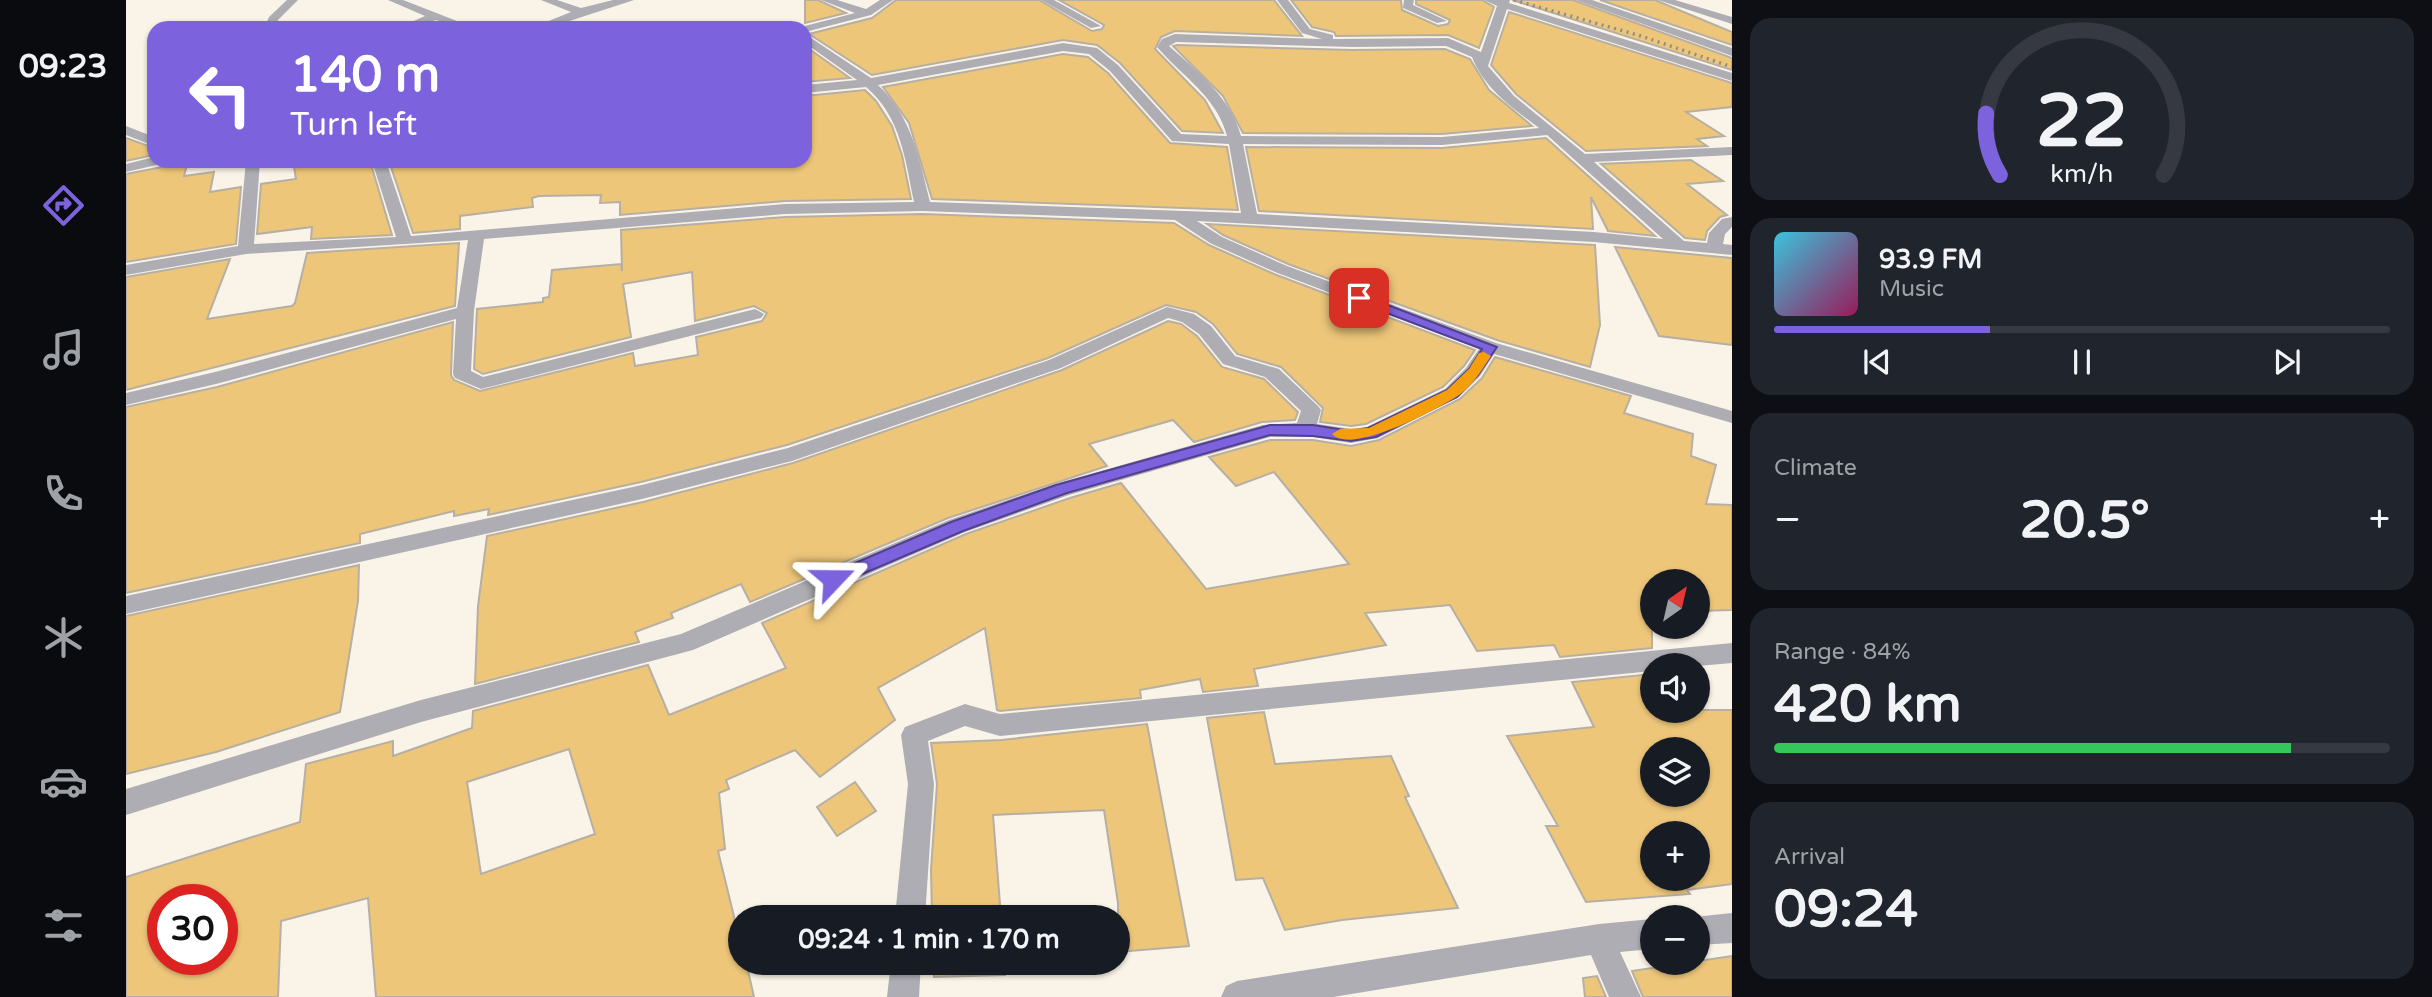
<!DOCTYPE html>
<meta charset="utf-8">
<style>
:root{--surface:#171b24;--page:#20242c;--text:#f1f3f6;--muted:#9ea1a6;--line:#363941;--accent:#7c62dd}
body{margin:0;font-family:"Varela Round",sans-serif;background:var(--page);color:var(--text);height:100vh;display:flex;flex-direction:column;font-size:26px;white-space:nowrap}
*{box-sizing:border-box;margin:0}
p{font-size:23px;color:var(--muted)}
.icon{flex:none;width:38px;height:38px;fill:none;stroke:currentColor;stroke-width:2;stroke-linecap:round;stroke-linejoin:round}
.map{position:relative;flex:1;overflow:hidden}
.side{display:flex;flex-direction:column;gap:18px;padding:18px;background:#0d0f14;width:700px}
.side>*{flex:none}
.guide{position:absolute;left:21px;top:21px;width:665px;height:147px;border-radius:21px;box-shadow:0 2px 5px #0004;background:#7c62dd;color:#fff;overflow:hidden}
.needle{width:46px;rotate:34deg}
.fabs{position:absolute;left:1514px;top:569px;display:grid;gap:14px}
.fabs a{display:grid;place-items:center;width:70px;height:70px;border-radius:50%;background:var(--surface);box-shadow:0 2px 5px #0004;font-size:35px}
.speed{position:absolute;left:21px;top:884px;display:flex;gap:14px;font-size:35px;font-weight:700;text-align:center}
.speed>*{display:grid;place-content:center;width:91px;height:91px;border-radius:50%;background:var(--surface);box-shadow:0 2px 5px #0004;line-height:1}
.speed .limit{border:10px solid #d22;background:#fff;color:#111}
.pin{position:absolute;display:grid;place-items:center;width:60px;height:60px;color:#fff;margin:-30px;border-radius:14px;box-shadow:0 4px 10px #0006}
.me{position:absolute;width:77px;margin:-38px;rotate:67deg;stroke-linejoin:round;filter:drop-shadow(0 0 5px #0008)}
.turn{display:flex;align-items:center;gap:24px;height:147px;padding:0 28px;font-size:32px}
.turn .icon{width:91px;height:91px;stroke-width:2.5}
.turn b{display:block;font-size:49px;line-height:60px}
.big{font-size:52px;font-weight:800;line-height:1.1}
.side .tile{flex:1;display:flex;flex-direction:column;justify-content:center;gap:10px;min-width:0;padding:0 24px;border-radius:21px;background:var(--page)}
.side .dial{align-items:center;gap:0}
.dial svg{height:182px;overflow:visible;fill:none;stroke:var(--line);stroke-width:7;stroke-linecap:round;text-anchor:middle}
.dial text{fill:var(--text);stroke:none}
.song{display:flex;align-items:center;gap:21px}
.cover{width:84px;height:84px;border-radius:10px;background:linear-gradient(135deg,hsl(190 70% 55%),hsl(330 70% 35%))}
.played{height:7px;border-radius:4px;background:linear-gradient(90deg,var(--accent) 35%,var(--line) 35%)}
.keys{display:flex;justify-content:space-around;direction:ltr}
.heat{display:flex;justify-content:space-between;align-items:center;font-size:38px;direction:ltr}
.charge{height:10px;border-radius:5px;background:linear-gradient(90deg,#34c759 84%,var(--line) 0)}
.trip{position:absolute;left:602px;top:905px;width:402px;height:70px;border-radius:35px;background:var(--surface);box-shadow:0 2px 5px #0004;font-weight:800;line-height:70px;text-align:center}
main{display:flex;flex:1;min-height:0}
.menu{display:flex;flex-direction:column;width:126px;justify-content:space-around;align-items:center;background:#090b0e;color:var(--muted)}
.menu .icon{width:49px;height:49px}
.menu .active{color:var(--accent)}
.menu b{font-size:32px;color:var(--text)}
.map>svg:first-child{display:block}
.building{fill:#edc67a;stroke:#b6afa4;stroke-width:2;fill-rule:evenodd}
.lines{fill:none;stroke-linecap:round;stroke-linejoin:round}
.lane{fill:#adadb3;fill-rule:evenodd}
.street{fill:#adadb3;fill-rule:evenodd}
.rail{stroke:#918d85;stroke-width:3.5;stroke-dasharray:2 4.5;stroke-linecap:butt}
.route{fill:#7c62dd;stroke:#514090;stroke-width:2}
.slow{fill:#f59e0b}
</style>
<main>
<nav class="menu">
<b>09:23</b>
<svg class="icon active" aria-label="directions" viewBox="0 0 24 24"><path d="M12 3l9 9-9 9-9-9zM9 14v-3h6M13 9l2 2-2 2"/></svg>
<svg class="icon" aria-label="music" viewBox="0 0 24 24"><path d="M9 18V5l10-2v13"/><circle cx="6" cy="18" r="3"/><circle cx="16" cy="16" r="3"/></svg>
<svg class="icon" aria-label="phone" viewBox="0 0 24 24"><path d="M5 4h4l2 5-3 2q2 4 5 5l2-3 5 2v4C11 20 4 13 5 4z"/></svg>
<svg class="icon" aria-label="climate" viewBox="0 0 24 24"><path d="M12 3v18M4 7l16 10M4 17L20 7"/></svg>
<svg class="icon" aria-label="car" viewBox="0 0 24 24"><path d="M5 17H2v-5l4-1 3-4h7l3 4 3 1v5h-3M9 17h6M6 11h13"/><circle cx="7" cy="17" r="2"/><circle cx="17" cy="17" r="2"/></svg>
<svg class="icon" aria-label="filters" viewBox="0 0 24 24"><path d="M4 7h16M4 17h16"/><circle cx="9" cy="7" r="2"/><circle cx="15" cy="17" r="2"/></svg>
</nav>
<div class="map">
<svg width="1606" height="997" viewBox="0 0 1606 997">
<rect width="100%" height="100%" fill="#faf3e7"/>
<g class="building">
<path d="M679,0H692L720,13L679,23Z"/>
<path d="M770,0H913L966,31L976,29L978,25L933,0H1148L1176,36L1049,31L1035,37L1029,49L1079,100L1097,133L1056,131L994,63L971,45L937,40L746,75L683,34L746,18Z"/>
<path d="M1165,0H1275L1276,10L1312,26L1322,24L1324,20L1290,4V0H1356L1368,7L1353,48L1322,35L1210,36L1208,32L1186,27Z"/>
<path d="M1386,0H1447L1606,58V70Z"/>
<path d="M1474,0H1529L1606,32V45Z"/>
<path d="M1383,12L1606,83V107L1560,112L1598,136L1571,139L1581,146L1460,151L1390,94L1365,65Z"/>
<path d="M1051,45L1226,50L1319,49L1344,59L1363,90L1406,126L1316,134L1117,133L1097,96L1047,46Z"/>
<path d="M679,46L724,78L679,82Z"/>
<path d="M937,54L962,57L982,73L1044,143L1101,147L1112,210L806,199L783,123L757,87Z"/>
<path d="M739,90L750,101L766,126L776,155L785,199L659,201L494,215V202L474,203L475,195L413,196L406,198L407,207L334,216V229L287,233L263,161H679V96Z"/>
<path d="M0,138L28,148V155L0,161Z"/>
<path d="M1420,138L1529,236L1482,231L1465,197L1467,229L1133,211L1120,147L1316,148Z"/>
<path d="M1565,160L1597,181L1561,184L1601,215L1594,217L1581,231L1579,240L1559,238L1475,164Z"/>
<path d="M40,161H62L58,176L88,172L84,192L115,187L110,244L0,262V174L36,167Z"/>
<path d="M167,161H244L266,235L185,239L186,227L131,234L135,184L170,179Z"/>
<path d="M797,214L1048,223L1083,245L1148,274L1349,350L1338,366L1317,387L1240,424L1225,426L1194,422L1197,408L1155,367L1111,354L1087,324L1070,312L1040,305L922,358L661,445L515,482L362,515L363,509L328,516V511L234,534V543L0,593V407L91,387L327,322L325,375L328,380L354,391L507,353L509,366L572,355L570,337L636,321L641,313L628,306L569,321L566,272L497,284L505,337L357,374L348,369L351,309L417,302V298L423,297L426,270L495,264L496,271L495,230L659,217Z"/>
<path d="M1081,224L1469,245L1474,325L1464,367L1371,340L1162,264L1097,235Z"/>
<path d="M333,243L329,306L0,390V277L104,259L81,319L166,306L169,303L181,253Z"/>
<path d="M1489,247L1606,258V345L1533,336Z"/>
<path d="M1042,321L1055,324L1071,336L1096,367L1138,379L1172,412L1169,420L1136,422L1068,442L1047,420L963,444L981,466L822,518L624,602L615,584L545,613L547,618L509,632L513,642L349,684L352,606L361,536L517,502L667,463L936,370Z"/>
<path d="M1369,357L1505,396L1498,413L1567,434L1565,456L1590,465L1580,504L1606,505V610L1572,611V581H1526V648L1434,657L1428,645L1351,651L1324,605L1239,613L1260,645L1128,669L1132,686L1077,692L1074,679L1014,690L1015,698L874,711L871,710L859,628L752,688L769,720L694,777L669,750L600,780L603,789L593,793L599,849L592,851L614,941V962H620L628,997H250L242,898L155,921L152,997H0V877L174,822L180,764L267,741V756L346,728L347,711L522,665L543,715L660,668L636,623L840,534L944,498L995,483L1080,589L1223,564L1148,472L1110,486L1083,457L1144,440H1187L1225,446L1253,440L1334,399L1356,378ZM443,749L469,834L355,874L341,782ZM37,900H96V959H37Z"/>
<path d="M233,565L232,601L214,712L90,752L0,774V616Z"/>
<path d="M1526,674V710H1606V884L1561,890L1564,894L1460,902L1420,826H1432L1381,736L1468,727L1446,682ZM1526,749H1572V794H1526ZM1526,833H1572V878H1526Z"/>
<path d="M1138,712L1149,764L1265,756L1283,796L1279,797L1332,908L1216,920L1159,930L1137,878L1110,880L1081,718Z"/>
<path d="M1021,724L1063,946L992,952V903L978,810L867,815L875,917H806L805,869L811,784L805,743L875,740Z"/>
<path d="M729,782L750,811L711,836L691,807Z"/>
<path d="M1606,956V997H1517L1506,971Z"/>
<path d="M807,962H878L879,975L808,977Z"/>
<path d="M1471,976L1480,997H1459L1457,978Z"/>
</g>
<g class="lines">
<path class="lane" d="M1278,0H1288L1287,5L1321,21L1311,23L1277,8Z"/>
<g class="street">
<path d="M161,0H172L152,20L150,28H138L143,17Z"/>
<path d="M262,0H277L349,28H332L310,20L288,28H272L299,16Z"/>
<path d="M415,0H431L455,8L487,0H508L422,28H405L445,12Z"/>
<path d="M695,0H711L740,9L754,0H767L745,15L679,32V28L675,27L729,13Z"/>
<path d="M915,0H928L975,26L965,28Z"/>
<path d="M1151,0H1162L1184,29L1207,35V39L1322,38L1355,52L1371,6L1358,0H1384L1383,3L1606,73V81L1381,9L1362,66L1388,96L1459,154L1606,147V155L1468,162L1558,241L1581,243L1583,233L1596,219L1606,217V227L1599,234L1597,244L1606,245V255L1468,242L1071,221L1096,237L1161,266L1370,343L1606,411V423L1368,354L1354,376L1333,397L1252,438L1225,443L1187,437H1144L943,495L839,532L567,650L295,722L0,815V789L295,700L555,634L823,520L929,484L1137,425L1171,423L1175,411L1139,377L1097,364L1073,334L1056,322L1042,318L935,368L666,461L516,499L0,614V596L516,485L662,448L923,360L1041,307L1068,314L1085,326L1109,356L1153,369L1192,406L1195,410L1191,424L1225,429L1241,427L1319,389L1340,368L1353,349L1149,272L1084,243L1049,220L797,211L659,214L358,239L348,311L345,371L357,377L629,309L638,314L635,318L355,389L329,378L327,374L330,319L90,384L0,405V393L89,372L331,308L342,240L120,254L0,275V265L112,246L120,161H134L128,244L270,237L246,161H260L285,236L659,204L788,202C779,159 775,117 740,87L679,93V85L731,80L679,43V34L745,78L937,43L971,48L992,65L1055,134L1101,136C1091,97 1056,76 1031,47L1036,39L1049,34L1196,39L1176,33ZM1050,42L1226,47L1320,46L1346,57C1358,88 1386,108 1413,128L1316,137L1115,136C1105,98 1071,71 1043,46ZM937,51L963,54L984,71L1046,141L1103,144L1115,213L804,202C793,158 786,117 752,85ZM1421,135L1537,239L1468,232L1131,214L1117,144L1316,145Z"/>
<path d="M1450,0H1466L1606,48V56Z"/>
<path d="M1532,0H1549L1606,17V24Z"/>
<path d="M0,126L28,137V146L0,135Z"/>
<path d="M28,157V161H37L35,164L0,172V164Z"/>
<path d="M1606,643V663L1572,666L1526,665V671L874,736L839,726L802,741L808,784L799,917H769L782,784L775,735L779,727L839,704L874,714Z"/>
<path d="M1606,913V943L1572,945V917H1568Z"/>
<path d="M1526,919V949L1494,952L1515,997H1483L1465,955L1207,997H1095L1100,986L1111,981L1473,924Z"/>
<path d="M765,962H795L793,997H761Z"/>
</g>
<path class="rail" d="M1388,0L1515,36L1606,67"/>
</g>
<path class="route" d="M1233,294L1371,347L1352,375L1331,397L1250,437L1225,441L1187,436L1144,435L941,493L837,531L713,584H701L699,579L701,575L825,522L930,485L1144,425H1187L1225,431L1242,428L1321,390L1343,369L1356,349L1229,301L1227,298Z"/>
<path class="slow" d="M1358,352L1365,356C1355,371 1345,388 1330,397C1310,410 1225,455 1206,434L1214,429L1243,428L1321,390L1343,369L1353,353Z"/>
</svg>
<div class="fabs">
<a><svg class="needle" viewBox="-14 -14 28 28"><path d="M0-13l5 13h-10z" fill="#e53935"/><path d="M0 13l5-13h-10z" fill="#9ea1a6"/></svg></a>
<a><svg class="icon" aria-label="sound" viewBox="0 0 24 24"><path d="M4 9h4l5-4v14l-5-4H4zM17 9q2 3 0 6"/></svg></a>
<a><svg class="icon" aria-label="layers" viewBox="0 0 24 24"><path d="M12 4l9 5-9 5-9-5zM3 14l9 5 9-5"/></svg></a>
<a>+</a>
<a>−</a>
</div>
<div class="speed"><div class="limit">30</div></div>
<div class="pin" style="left:1233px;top:298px;background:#d93025"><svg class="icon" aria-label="arrive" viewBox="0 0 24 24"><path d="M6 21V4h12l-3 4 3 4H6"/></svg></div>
<svg class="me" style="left:707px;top:579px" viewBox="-20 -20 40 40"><path d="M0-17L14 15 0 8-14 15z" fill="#7c62dd" stroke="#fff" stroke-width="4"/></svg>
<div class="trip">09:24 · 1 min · 170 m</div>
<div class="guide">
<div class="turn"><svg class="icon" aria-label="left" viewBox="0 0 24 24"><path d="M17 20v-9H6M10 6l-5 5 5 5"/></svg><div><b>140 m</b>Turn left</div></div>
</div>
</div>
<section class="side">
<div class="tile dial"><svg viewBox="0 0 100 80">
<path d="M14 69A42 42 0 1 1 86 69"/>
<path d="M14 69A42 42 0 0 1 8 42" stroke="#7c62dd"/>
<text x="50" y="56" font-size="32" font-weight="700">22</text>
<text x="50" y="72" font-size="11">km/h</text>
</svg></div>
<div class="tile">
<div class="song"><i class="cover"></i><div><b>93.9 FM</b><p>Music</p></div></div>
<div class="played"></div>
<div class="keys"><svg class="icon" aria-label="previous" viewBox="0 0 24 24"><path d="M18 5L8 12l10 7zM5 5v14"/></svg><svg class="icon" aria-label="pause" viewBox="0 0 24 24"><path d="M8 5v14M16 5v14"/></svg><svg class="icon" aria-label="next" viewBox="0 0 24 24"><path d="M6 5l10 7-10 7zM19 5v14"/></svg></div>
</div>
<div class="tile"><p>Climate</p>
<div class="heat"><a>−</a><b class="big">20.5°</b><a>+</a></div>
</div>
<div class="tile"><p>Range · 84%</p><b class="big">420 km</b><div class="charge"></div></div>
<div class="tile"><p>Arrival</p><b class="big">09:24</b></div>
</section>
</main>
